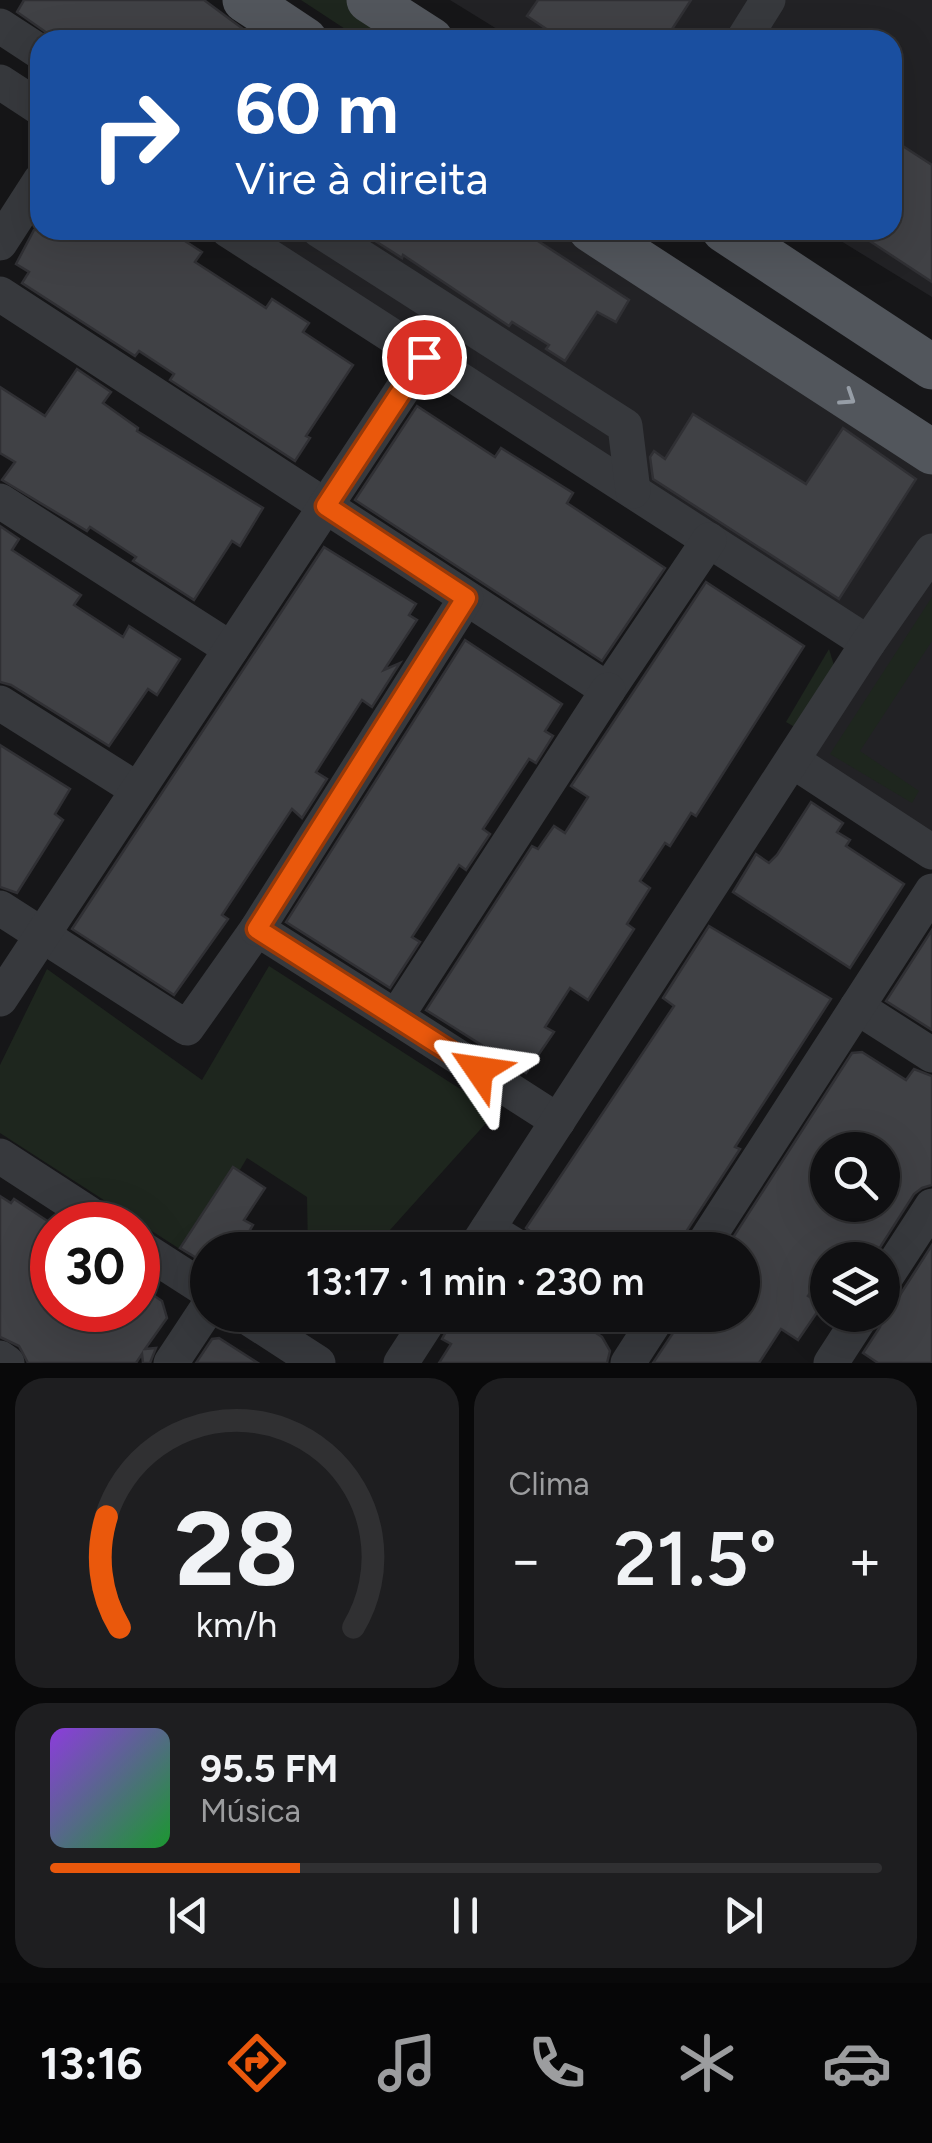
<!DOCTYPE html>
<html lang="pt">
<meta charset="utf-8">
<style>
:root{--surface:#101012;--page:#1e1e20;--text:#f1f3f6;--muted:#9c9d9f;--line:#303032;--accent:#ea580c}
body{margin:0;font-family:Figtree,sans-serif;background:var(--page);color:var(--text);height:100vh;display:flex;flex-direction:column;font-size:38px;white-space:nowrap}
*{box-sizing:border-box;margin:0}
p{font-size:32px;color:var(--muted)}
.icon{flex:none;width:55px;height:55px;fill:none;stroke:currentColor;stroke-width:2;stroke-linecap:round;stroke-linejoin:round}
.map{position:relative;height:1363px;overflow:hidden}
.side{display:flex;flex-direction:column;gap:15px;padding:15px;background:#09090a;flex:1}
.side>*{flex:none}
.banner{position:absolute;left:30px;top:30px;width:872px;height:210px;border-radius:30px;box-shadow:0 10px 40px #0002,0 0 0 2px var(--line);background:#1a4fa0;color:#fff;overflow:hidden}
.buttons{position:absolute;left:810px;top:1132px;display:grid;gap:20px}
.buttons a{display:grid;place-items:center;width:90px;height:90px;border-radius:50%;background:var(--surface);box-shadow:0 10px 40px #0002,0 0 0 2px var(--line);font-size:50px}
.speed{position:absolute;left:30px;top:1202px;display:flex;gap:20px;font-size:50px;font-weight:700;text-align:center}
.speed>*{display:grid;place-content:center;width:130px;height:130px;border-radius:50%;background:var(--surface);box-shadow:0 10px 40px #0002,0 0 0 2px var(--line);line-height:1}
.speed .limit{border:15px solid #d22;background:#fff;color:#111}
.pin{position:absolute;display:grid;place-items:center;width:85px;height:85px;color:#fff;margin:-42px;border:5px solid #fff;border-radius:50%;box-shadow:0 2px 10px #0007}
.me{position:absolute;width:110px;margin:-55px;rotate:302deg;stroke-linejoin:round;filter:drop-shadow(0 0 8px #0008)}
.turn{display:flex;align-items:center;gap:35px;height:210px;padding:0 40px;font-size:45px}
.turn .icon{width:130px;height:130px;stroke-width:2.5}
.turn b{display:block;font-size:70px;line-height:85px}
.big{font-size:75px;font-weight:600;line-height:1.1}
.side .card{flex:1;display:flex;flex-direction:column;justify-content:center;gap:15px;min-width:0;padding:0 35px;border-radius:30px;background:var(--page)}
.side .dial{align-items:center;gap:0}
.dial svg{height:260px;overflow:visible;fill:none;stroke:var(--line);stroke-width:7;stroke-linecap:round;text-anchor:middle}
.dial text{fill:var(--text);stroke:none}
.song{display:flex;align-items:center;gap:30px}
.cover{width:120px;height:120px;border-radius:15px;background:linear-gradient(135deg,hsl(270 70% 55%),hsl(130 70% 35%))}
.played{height:10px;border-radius:5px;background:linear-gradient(90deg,var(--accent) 30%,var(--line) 30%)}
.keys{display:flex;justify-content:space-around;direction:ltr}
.heat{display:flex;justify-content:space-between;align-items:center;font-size:55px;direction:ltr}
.side .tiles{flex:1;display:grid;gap:15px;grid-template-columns:1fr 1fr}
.card:last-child{grid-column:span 2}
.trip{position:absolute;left:190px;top:1232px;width:570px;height:100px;border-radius:50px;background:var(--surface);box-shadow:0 10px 40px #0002,0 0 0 2px var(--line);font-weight:600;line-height:100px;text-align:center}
.menu{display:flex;height:160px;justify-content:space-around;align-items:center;background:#060607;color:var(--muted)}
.menu .icon{width:70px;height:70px}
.menu .on{color:var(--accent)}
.menu b{font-size:45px;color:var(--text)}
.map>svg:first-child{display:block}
.built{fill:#222225}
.green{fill:#1e261e}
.building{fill:#404145;stroke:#303034;stroke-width:2.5;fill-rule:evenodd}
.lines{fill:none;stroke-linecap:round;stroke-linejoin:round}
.minor{stroke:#37393d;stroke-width:35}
.major{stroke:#52565c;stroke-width:45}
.oneway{stroke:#969da6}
.route-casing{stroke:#983908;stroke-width:25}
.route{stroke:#ea580c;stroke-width:18}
</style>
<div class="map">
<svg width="932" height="1363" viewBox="0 0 932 1363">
<rect width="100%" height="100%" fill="#161618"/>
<g class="built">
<path d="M450,0H932V297L823,230H892V40H515Z"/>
<path d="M233,230H597L932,451V851L793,761L873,642Z"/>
</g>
<g class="green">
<path d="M301,0H356L418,40H362Z"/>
<path d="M932,597V641L860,751L919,791L912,803L830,754Z"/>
<path d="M829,649L837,675L800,730L786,722Z"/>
<path d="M269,966L496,1112L372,1250H308L307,1197L247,1158L189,1255L0,1133V1065L47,969L202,1080Z"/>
</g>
<g class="building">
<path d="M24,0H204L258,40H57L17,12Z"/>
<path d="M538,0H691L665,40H563L527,16Z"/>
<path d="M892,139L932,165V282L853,230H892Z"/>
<path d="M34,230H168L202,252L195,262L266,308L272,299L309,323L303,332L353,365L306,436L310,438L295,461L170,380L174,374L139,351L135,356L22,283L29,272L16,264Z"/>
<path d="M358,230H521L629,300L616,322L597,312L565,361L546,349L549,345L512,322L509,326L403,255L402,258Z"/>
<path d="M77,369L111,392L103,403L138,428L137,431L263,508L240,546L232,541L194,600L133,561L136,557L90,527L87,531L2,480L15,462L0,453V387L45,416Z"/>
<path d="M417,406L495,457L501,448L573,493L567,503L665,568L602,661L355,500Z"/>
<path d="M693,414L806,484L843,428L916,479L839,599L653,479L650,457L654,451L665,459Z"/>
<path d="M0,526L19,539L12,550L81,595L74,605L123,637L129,626L180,659L157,695L148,689L109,746L11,685L0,682Z"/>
<path d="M324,547L416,604L409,615L417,620L384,670L400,663L372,707L362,700L316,772L327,779L302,818L292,809L222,915L228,919L174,995L72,929Z"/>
<path d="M706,582L804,646L696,816L691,813L670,846L665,843L640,881L650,888L627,924L634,929L588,1000L570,988L545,1027L554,1032L526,1073L426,1010L532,846L538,849L554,826L565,833L588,797L571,786Z"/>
<path d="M465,640L562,704L545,731L553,736L536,763L529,759L483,829L490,834L466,870L459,865L427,914L412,937L420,942L390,988L286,922Z"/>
<path d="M0,745L70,789L55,814L63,820L17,893L0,887Z"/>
<path d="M811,802L843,823L837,832L850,840L846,846L904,884L850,968L733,892L756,854L769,863L777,855Z"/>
<path d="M709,926L831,999L735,1147L740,1149L682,1238L679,1250H583L571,1242L565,1250H543L540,1239L526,1228L674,1006L663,998Z"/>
<path d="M932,930V1030L886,1001Z"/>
<path d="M862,1052L906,1080L914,1069L932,1076V1185L922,1188L914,1194L872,1260H828V1267L808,1296L822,1305L798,1340L781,1329L759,1363H653L677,1327L680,1315H742V1250H725L852,1053ZM828,1150H882V1205H828Z"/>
<path d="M233,1167L265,1188L244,1220L253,1225L238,1250H208V1265L180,1248Z"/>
<path d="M0,1196L11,1203L14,1199L49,1222L33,1246L52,1258V1310H138V1285L162,1301L167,1318L145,1349L156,1348L150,1363H143L142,1354L136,1363H28L19,1346L0,1337Z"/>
<path d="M932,1245V1363H878L863,1353L880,1327L883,1312L900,1295Z"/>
<path d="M471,1315H569L602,1337L610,1351L607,1363H439L451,1344L442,1339L453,1319L464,1326Z"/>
<path d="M219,1338L258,1363H196L212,1339Z"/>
</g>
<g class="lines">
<g class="minor">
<path d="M0,26L40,52"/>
<path d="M743,40L768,0"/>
<path d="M0,82L40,108"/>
<path d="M228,230L868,643"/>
<path d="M319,230L625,426L633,491"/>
<path d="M0,243L40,181"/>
<path d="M0,294L608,690L709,540"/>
<path d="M0,501L231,649"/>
<path d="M0,703L138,790"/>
<path d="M793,761L932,852"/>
<path d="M0,908L187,1028L257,929L396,1017"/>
<path d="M257,929L466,598"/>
<path d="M0,999L424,357"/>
<path d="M857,1007L932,1055"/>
<path d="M558,1121L396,1017L608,690"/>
<path d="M0,1156L106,1225"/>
<path d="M488,1229L522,1250"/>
<path d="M138,1246L208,1291"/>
<path d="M474,1250L868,643L932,551"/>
<path d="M700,1250L932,891"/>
<path d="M882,1283L932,1206"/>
<path d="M244,1315L318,1363"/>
<path d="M0,1358L7,1363"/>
<path d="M171,1363L208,1307"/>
<path d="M401,1363L432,1315"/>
<path d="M628,1363L659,1315"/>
<path d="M831,1363L862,1315"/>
</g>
<g class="major">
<path d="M245,0L305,40"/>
<path d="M369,0L431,40"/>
<path d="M591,230L932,452"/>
<path d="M724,230L932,367"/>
</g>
</g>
<defs><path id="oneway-chevron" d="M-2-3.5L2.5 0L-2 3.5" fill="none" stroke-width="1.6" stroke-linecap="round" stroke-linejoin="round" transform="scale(2.5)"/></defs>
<use class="oneway" href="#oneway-chevron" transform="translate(848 398) rotate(33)"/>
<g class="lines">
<g class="route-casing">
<path id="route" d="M424,357L326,506L466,598L257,929L479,1070"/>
</g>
<use href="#route" class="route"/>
</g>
</svg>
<div class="buttons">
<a><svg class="icon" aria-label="search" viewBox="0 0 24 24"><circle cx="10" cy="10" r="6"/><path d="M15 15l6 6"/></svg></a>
<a><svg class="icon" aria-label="layers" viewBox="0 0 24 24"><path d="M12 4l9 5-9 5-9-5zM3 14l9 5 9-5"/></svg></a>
</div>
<div class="speed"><div class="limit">30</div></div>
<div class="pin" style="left:424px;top:357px;background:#d93025"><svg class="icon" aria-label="arrive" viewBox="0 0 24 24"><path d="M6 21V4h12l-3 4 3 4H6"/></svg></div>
<svg class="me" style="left:479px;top:1070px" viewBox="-20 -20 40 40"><path d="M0-17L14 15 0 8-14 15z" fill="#ea580c" stroke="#fff" stroke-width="4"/></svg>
<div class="trip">13:17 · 1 min · 230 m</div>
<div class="banner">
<div class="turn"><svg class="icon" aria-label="right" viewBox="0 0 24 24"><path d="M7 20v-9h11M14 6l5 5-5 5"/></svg><div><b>60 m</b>Vire à direita</div></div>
</div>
</div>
<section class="side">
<div class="tiles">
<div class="card dial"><svg viewBox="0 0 100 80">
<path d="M14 69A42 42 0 1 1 86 69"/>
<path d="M14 69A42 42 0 0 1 10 35" stroke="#ea580c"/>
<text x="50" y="56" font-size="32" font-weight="700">28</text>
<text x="50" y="72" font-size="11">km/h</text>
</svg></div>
<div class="card"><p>Clima</p>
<div class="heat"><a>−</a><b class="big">21.5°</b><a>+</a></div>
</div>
<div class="card">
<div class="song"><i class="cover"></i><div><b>95.5 FM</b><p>Música</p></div></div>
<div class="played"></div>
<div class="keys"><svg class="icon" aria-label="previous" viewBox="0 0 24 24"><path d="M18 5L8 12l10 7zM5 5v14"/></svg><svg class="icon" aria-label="pause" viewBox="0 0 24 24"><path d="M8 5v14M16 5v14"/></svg><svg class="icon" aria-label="next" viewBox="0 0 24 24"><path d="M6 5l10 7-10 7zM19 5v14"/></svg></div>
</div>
</div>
</section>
<nav class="menu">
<b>13:16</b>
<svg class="icon on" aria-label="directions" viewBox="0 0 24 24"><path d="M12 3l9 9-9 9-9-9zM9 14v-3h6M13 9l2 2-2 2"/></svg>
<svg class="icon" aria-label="music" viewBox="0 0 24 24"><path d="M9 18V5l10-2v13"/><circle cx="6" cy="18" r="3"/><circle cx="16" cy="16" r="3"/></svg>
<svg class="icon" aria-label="phone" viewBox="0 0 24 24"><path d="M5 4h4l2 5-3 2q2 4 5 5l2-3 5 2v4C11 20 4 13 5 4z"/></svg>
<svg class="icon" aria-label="climate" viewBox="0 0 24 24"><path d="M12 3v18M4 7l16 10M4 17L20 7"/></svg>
<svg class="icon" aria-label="car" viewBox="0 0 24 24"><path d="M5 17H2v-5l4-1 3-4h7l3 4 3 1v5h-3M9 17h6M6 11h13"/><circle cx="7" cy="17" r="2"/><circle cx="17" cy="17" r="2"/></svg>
</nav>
